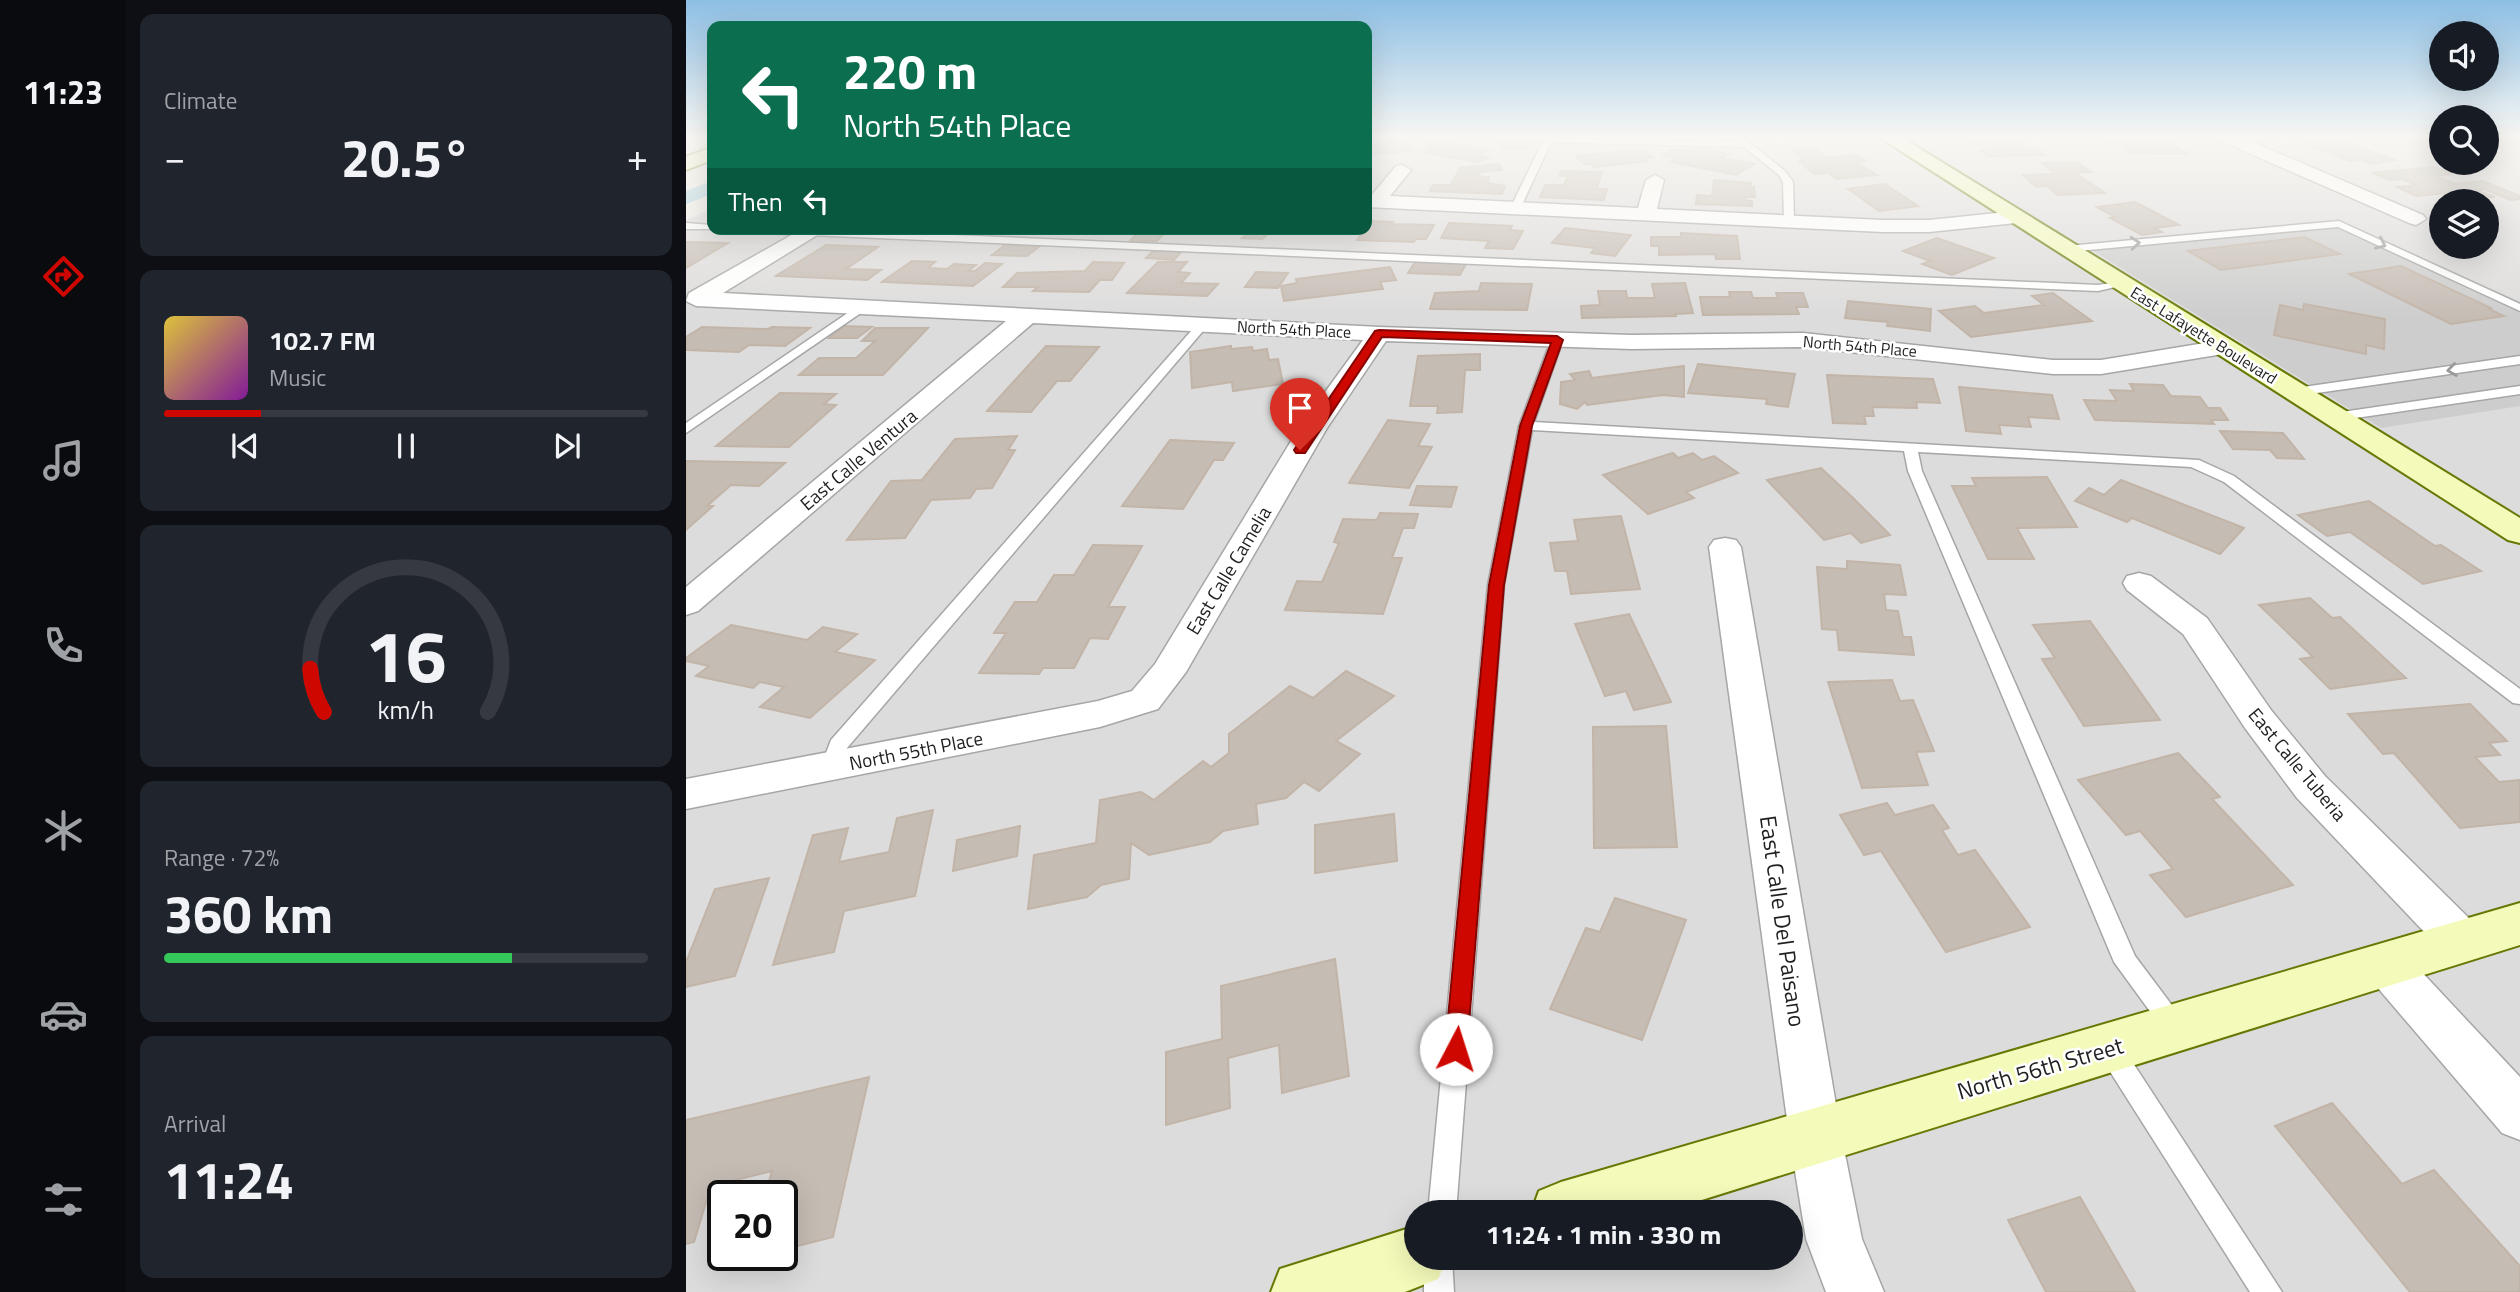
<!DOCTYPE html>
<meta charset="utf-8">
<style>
:root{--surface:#171b24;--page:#20242c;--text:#f1f3f6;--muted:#9ea1a6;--line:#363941;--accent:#ce0800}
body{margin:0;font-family:"Titillium Web",sans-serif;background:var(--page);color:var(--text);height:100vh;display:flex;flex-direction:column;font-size:26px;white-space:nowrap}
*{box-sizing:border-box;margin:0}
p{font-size:23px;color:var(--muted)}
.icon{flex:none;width:38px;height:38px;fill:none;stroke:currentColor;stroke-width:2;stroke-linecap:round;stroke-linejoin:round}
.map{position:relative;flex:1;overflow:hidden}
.details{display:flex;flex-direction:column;gap:14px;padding:14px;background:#0d0f14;width:560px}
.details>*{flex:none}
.banner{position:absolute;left:21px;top:21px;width:665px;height:214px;border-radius:14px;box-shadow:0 7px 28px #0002;background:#0b6e4f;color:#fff;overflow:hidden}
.tools{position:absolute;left:1743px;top:21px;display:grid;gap:14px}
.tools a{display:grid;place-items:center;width:70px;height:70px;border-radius:50%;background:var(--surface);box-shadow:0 7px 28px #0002;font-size:35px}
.speed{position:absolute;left:21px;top:1180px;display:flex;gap:14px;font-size:35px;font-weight:700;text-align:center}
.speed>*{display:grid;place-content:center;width:91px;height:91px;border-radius:50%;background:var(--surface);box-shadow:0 7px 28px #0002;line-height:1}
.speed .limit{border:4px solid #111;border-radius:10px;background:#fff;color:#111}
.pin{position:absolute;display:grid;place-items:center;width:60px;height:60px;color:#fff;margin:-72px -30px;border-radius:50% 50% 50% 0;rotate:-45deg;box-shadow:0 0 7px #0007}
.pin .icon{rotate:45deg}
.me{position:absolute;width:77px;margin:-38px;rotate:5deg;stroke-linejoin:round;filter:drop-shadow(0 0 5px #0008)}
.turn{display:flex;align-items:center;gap:24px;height:147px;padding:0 21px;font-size:32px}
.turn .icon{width:91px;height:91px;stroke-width:2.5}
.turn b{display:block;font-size:49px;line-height:60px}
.then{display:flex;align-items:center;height:66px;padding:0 21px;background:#0003;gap:14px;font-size:26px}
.big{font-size:52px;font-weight:700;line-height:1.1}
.details .tile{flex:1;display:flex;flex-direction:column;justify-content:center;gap:10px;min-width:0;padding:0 24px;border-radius:14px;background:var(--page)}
.details .dial{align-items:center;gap:0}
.dial svg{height:182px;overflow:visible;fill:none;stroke:var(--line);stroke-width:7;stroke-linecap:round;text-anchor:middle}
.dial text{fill:var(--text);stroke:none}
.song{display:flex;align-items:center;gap:21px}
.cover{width:84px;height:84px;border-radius:10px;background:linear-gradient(135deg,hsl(50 70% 55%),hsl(290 70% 35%))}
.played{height:7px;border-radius:4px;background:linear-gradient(90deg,var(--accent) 20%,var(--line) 20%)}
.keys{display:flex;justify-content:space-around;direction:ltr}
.heat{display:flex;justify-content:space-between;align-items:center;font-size:38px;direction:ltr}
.charge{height:10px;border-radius:5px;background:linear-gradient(90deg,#34c759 72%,var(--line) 0)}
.trip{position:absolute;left:718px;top:1200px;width:399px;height:70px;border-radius:35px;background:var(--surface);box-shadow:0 7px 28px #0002;font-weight:700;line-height:70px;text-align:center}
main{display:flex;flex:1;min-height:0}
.tab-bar{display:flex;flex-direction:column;width:126px;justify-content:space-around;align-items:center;background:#090b0e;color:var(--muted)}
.tab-bar .icon{width:49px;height:49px}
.tab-bar .active{color:var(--accent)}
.tab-bar b{font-size:32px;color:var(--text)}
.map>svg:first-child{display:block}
.residential{fill:#dddcdc;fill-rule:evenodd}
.religious{fill:#cdcdcd}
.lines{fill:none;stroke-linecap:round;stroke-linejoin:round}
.canal{fill:#a5cfde;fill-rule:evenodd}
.building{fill:#c5bcb4;stroke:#c2b4a7;stroke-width:2}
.lane-casing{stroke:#a6a6a6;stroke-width:3}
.street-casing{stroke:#a6a6a6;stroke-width:3}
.secondary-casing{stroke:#677804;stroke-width:4}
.lane{fill:#fff;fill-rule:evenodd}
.street{fill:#fff;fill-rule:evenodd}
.secondary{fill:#f4fab9;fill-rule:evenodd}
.oneway{stroke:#9a9a9a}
.route{fill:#ce0800;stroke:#860500;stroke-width:2}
.labels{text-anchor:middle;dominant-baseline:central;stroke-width:5;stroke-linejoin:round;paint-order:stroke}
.far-street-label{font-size:16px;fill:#1f1f1f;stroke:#fff}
.street-label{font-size:19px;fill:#1f1f1f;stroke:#fff}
.near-street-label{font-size:23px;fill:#1f1f1f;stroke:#fff}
</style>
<main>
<nav class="tab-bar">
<b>11:23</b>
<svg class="icon active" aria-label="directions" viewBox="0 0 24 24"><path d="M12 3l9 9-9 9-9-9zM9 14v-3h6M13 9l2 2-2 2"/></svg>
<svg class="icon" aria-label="music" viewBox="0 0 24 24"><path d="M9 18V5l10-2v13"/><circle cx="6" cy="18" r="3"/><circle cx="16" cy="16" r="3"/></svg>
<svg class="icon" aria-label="phone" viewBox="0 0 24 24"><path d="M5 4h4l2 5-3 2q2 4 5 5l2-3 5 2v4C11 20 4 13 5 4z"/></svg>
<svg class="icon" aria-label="climate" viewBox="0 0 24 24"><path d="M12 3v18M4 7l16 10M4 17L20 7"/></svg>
<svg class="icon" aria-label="car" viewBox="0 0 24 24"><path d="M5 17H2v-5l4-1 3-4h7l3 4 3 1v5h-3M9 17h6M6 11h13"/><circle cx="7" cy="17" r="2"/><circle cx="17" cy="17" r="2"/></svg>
<svg class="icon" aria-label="filters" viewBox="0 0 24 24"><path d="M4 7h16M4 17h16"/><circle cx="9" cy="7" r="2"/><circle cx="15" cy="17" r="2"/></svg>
</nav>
<section class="details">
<div class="tile"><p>Climate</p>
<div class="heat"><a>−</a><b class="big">20.5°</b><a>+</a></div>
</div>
<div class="tile">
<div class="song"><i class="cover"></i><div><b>102.7 FM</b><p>Music</p></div></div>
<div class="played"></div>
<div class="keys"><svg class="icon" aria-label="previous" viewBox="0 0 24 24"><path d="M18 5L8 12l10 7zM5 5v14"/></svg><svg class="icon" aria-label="pause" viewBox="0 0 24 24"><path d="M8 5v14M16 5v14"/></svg><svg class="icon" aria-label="next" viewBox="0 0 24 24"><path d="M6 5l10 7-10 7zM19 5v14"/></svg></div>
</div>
<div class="tile dial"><svg viewBox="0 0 100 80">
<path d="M14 69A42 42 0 1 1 86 69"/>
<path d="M14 69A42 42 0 0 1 8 50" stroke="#ce0800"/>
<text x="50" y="56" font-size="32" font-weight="700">16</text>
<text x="50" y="72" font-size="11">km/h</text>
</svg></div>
<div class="tile"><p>Range · 72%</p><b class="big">360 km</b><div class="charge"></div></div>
<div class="tile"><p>Arrival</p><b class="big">11:24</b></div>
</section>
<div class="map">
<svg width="1834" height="1292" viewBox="0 0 1834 1292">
<rect width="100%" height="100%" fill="#f0ede5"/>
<path class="residential" d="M681,137H1755V163H1801V137H1834V1292H0V220L26,208V229H681ZM1755,201H1801V247H1755ZM37,1195H96V1255H37ZM730,1213H1104V1258H730Z"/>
<path class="religious" d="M1655,221L1834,302V406L1695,428L1396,244Z"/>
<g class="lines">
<path class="canal" d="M26,181V194L0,204V191Z"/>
</g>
<g class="building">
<path d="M1276,137H1330L1344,149H1350L1358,155L1302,156L1294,150L1308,149L1304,145L1286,146Z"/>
<path d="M1417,137H1437L1445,144H1453L1464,153H1445L1434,144H1425Z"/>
<path d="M1438,137H1475L1501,154H1467L1454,144H1446Z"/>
<path d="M1617,137H1663L1649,139L1709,160L1687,164L1675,160L1664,161L1618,143L1630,141Z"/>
<path d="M682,139L684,144L720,140L726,151L681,155Z"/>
<path d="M750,141L802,150L793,155L803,157L792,162L737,152L747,148L739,146Z"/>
<path d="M818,141H842L840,148H816Z"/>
<path d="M1013,148L1042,154L1036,158L1068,164L1050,175L985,162L992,158L977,155L988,149L1004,152Z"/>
<path d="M957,149L967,157L957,158L961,161L908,167L905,164H898L890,156Z"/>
<path d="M1129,149L1140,158L1173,155L1180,161L1169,162L1191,175L1150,179L1143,173L1128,174L1113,161H1119L1107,150Z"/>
<path d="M1391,162L1405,172L1368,173L1356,163Z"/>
<path d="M813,164L816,170L794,172L793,177H803L801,183L819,186L816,194L744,191L747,185H765L774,168Z"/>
<path d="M1748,167L1766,174L1750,176L1769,184L1797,181L1834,196V199L1825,200L1798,189L1791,190L1809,197L1788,199L1770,192L1730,196L1711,187L1731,185L1716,179L1703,180L1686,173Z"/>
<path d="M875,171L916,172L911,189H921L918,200L854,197L859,185H878L882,176H873Z"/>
<path d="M1389,173L1419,193L1372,195L1361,186L1350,187L1337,175Z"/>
<path d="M1028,180L1065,183V187H1068L1069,197H1059V200L1066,201V206L1010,204L1011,195L1026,196Z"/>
<path d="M1199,184L1232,206L1193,211L1162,189Z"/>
<path d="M1449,202L1493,225L1468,228L1476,232L1456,235L1424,218L1429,217L1411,207Z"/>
<path d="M684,221L707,222L705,224L748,225L740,239H730L728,242L671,240Z"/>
<path d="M763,223L826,226L824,230L837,231L827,249L799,248L803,241L755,238Z"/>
<path d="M879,228L945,235L929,256L905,253L909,248L866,243Z"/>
<path d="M401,229H450L399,233Z"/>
<path d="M455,229L481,230L471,241H444Z"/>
<path d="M486,229H540L535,233Z"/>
<path d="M566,229H640L637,232L587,230L576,239L556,238Z"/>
<path d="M995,233L1051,236L1054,259H1030L1029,254L973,255V246H965V237H995Z"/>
<path d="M1618,237L1654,254L1535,270L1502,251Z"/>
<path d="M1251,238L1308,258L1266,275L1236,264L1244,261L1217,251Z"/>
<path d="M0,242L42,243L0,268Z"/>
<path d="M140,245L192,247L160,269L195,270L181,280L90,276Z"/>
<path d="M319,245L354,246L341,256L306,255Z"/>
<path d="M468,250L496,251L488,260L460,258Z"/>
<path d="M226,261L249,262L242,268L261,269L268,264L290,265L282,271H289L299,263L316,264L287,286L196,282Z"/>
<path d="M407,262L438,263L426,280H414L403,292L347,291L352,287H317L331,273L399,271Z"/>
<path d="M472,262H501L492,272L504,273L495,283L532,284L521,296L441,293Z"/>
<path d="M729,262L780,264L774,275L722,273Z"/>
<path d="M1715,266L1805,308L1803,309L1818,316L1765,324L1663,274Z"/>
<path d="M704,267L710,280L694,282L697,289L598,301L595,286L611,283L610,279Z"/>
<path d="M570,272L602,273L592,288L559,287Z"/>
<path d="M795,283L846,284L841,310L744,309L749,293L793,291Z"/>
<path d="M999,283L1007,313L989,314L990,316L896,318L895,306L914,305L912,291H940L941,298H969L966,284Z"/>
<path d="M1043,292H1065L1067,298H1092L1090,293H1117L1122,307H1110L1113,314L1017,315L1014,297H1044Z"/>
<path d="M1367,293L1406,321L1285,337L1253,311L1289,306L1298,313L1358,305L1346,296Z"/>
<path d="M1162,301L1245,309L1244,331L1201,326L1202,322L1159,318Z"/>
<path d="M1618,304L1699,319L1698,349L1680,345V354L1588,335L1594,305L1617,310Z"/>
<path d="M158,326L186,327L171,338H143Z"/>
<path d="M16,327L82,329L86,327L124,328L99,346L63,345L53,352L0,350V337Z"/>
<path d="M189,328H242L197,375H113L133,358H170L189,341H176Z"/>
<path d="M360,346L413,347L384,381H371L345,412L301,411Z"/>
<path d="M545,346V349L566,347L567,351L581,349L583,360L592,359L597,384L547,391L546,382L506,388L504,352Z"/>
<path d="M794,354V370H779L776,412L751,413L752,406H724L732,356Z"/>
<path d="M1012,364L1109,374L1102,407L1080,404L1081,399L1002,393Z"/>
<path d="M998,366V397L977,395L901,405L899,402L891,409L874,404L875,382L889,380L884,374L903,371L906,378Z"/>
<path d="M1141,375L1247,379L1254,403L1230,402L1231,408L1186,407L1188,416H1178L1180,424L1147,423Z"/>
<path d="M1444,384L1477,385L1485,396L1514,397L1522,408H1534L1542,420H1525L1528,424L1409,420L1398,400L1431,401L1424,390L1448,391Z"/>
<path d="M1273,387L1366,395L1373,419L1342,417L1345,427L1313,425L1315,434L1280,431Z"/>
<path d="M94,393L150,394L138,404L150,405L103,447L30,446Z"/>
<path d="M702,420L744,424L732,446L746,447L723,488L663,483Z"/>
<path d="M1534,431L1597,433L1618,459L1591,458L1584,450L1547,449Z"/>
<path d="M331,436L322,450H329L306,488L290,489L284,498L245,500L219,538L161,540L205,481L236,480L269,439Z"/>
<path d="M484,440L548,443L537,460H528L497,509L436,506Z"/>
<path d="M987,453L992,458L1007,453L1016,460L1028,456L1052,473L1000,492L1008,498L962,514L917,475Z"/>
<path d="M0,461L99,463L73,486L45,485L21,506H27L0,530Z"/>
<path d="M1135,468L1166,497L1204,535L1175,543L1165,533L1138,540L1081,480Z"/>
<path d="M1361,477L1391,527L1331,528L1348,559H1302L1266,486H1290L1286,478Z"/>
<path d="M1435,480L1558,528L1534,554L1446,518L1441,522L1389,501L1403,488L1418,495Z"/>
<path d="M731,486L771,487L765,507L724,505Z"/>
<path d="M1683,501L1749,546L1755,545L1795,571L1737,584L1664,532L1641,536L1612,515Z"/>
<path d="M694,513L732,514L728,528H717L706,558H716L697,614L599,610L611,581L636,582L653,543L648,542L657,519L691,520Z"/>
<path d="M935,516L954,589L885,594L881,571H869L864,543L892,541L888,520Z"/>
<path d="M407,545L456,546L422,607H439L422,639L404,638L388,668H357L353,674L293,673L320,633H308L329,602H351L368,575H388Z"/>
<path d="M1161,561L1214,565L1220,595L1198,594L1200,610L1212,611L1217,637H1225L1228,655L1153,650L1151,630L1136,629L1131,567L1161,569Z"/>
<path d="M1624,598L1646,618L1654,617L1720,678L1644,689L1614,659L1627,657L1573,605Z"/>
<path d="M943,614L985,702L948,710L940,691L919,696L889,624Z"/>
<path d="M1404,621L1474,720L1398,726L1356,659L1369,658L1347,625Z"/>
<path d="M45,625L121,640L137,627L171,634L149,652L189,660L124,718L74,707L98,687L74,682L67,688L10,676L23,666L0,661V658Z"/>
<path d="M660,671L708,696L650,741L674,754L633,791L618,782L600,798L570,804L572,824L537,831L524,842L463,855L445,843L443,879L415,885L401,897L342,909L348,855L410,843L414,800L455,792L468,800L517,761L525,767L543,753V734L604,686L627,698Z"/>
<path d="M1206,680L1214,701L1227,700L1248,751L1230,752L1242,785L1176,788L1142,682Z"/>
<path d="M1784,704L1821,741L1803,743L1814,755L1789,757L1813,782L1834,780V822L1774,828L1708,753L1697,754L1662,714Z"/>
<path d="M980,726L991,847L908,848L907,727Z"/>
<path d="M1492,753L1534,797L1526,799L1607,885L1500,917L1464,875L1487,869L1454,831L1440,835L1392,780Z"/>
<path d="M1201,803L1209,815L1247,805L1263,828L1256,830L1272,855L1289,850L1344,927L1260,952L1195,851L1178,855L1154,815Z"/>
<path d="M247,810L229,896L158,911L148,952L87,965L127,835L162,828L153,862L203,852L211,818Z"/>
<path d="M708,814L711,861L629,873V825Z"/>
<path d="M334,826L331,856L267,871L271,840Z"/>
<path d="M83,878L49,976L0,987V962L29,889Z"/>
<path d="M929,898L1000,920L956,1040L864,1009L900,928L914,932Z"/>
<path d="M649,959L663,1076L596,1093L593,1045L542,1058L544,1108L480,1125V1052L536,1039L535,986Z"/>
<path d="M183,1077L147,1237L96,1250V1195H79L86,1171L25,1186L8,1242L0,1244V1120Z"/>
<path d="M1646,1103L1716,1184L1748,1170L1834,1266V1292H1724L1589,1126Z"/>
<path d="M1394,1197L1449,1292H1360L1322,1220Z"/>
</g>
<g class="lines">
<g class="lane-casing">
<g id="lane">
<path d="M789,137L1052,142L1050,137H1056L1099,171L1107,182L1108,222L1103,225L1098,222L1097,182L1093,175L1058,147L865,142L834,209L826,211L824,209L857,141L793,139Z"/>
<path d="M1653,221L1834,304V311L1652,227L1381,252L1376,249L1381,246Z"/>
<path d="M0,223L26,225V229H30H0Z"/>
<path d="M50,229H130L1412,285L1437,281L1442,284L1412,291L55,232Z"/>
<path d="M175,304L185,306L0,433V423Z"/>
<path d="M513,322L523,324L161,748L152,771L145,773L138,771L135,766L145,740Z"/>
<path d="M871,336L877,340L848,422L1513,460L1548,476L1834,689V704L1827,703L1538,482L1505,467L1232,452L1236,471L1449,956L1500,1024L1497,1032L1488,1035L1479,1032L1428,962L1222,471L1218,451L846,430L818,585L770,1213H742L802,585L833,426L865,340Z"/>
<path d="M1834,356V364L1610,396L1604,392L1610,388Z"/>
<path d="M1834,386V394L1649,421L1642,417L1649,413Z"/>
<path d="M1425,1039L1434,1043L1596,1292H1564L1416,1059L1413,1051L1416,1043Z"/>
<path d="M738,1258H766L768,1292H738Z"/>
</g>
</g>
<g class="street-casing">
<g id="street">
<path d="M1533,137H1555L1737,215L1740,219L1730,225L1723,223L1535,141Z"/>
<path d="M716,165L725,170L704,196L952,208L960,180L969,175L978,180L971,209L1197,220H1243L1330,211L1340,217L1330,223L1243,232H1197L681,207V195L685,196L710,166Z"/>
<path d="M116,229H141L37,293L693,327L945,335L1117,333L1367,360H1415L1537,340L1546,342L1549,347L1546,352L1537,354L1415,374H1367L1117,347L945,349L700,341L641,428L500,672L472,709L414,727L0,809V779L412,701L446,691L469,664L613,428L677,340L347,323L12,611L0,615V587L320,321L10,306L0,301L3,293Z"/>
<path d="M1039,538L1050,540L1055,547L1155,1134L1176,1239L1198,1292H1140L1120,1239L1103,1134L1023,547L1028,540Z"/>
<path d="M1453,573L1465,576L1521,618L1585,710L1639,776L1793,928L1800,942L1793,956L1777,962L1761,956L1611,798L1559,728L1497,634L1441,590L1437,583L1441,576Z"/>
<path d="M1701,946L1717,952L1834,1077V1140L1816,1133L1685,980L1678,966L1685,952Z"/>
</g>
</g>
<g class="secondary-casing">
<g id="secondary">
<path d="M1193,137H1215L1834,518V543L1822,540Z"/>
<path d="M26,147V160L0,170V157Z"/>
<path d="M1834,903V945L974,1213H845L853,1191L875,1182Z"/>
<path d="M730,1226V1258H761L752,1279L719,1292H585L594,1269Z"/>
</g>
</g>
<use href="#lane" class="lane"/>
<use href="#street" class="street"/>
<use href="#secondary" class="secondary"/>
</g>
<defs><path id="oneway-chevron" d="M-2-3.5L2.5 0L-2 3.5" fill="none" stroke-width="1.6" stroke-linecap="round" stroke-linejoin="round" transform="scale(1.75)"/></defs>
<g class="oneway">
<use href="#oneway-chevron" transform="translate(1449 243) rotate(-5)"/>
<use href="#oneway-chevron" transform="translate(1695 244) rotate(25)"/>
<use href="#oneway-chevron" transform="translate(1766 370) rotate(172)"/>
</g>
<linearGradient id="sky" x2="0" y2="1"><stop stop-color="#8dbfe4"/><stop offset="0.43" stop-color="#f8f7f3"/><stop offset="1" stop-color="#f8f7f3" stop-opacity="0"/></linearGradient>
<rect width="1834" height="318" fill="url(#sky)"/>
<path class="route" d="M693,330L871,336L877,340L846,426L818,585L781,1049L778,1056L770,1059L762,1056L759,1049L803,585L834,426L865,343L696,337L619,453H610L608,450L689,331Z"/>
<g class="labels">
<g class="far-street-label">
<text transform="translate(608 329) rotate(3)">North 54th Place</text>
<text transform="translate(1518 335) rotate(32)">East Lafayette Boulevard</text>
<text transform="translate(1174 346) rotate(5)">North 54th Place</text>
</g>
<g class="street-label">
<text transform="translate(172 459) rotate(-40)">East Calle Ventura</text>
<text transform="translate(542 570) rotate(-59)">East Calle Camelia</text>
<text transform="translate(230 750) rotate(-11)">North 55th Place</text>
<text transform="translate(1612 764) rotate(50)">East Calle Tuberia</text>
</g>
<g class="near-street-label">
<text transform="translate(1097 921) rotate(82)">East Calle Del Paisano</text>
<text transform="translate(1354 1068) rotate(-16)">North 56th Street</text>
</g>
</g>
</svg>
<div class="tools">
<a><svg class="icon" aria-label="sound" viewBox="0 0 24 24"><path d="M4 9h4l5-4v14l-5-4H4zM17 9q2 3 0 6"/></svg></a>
<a><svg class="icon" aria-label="search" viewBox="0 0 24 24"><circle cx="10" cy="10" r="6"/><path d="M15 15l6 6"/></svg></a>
<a><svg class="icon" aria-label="layers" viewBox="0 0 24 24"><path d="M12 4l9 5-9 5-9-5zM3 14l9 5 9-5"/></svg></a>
</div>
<div class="speed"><div class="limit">20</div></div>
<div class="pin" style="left:614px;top:450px;background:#d93025"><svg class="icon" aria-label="arrive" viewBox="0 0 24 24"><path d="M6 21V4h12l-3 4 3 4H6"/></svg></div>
<svg class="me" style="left:770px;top:1049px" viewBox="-20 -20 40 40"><circle r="19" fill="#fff"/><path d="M0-13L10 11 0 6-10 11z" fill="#ce0800"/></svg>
<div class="trip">11:24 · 1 min · 330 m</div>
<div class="banner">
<div class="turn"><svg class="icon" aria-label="left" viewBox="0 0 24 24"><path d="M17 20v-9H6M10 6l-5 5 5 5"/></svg><div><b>220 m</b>North 54th Place</div></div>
<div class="then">Then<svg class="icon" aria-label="left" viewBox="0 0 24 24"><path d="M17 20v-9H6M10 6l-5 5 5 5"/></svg></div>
</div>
</div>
</main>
